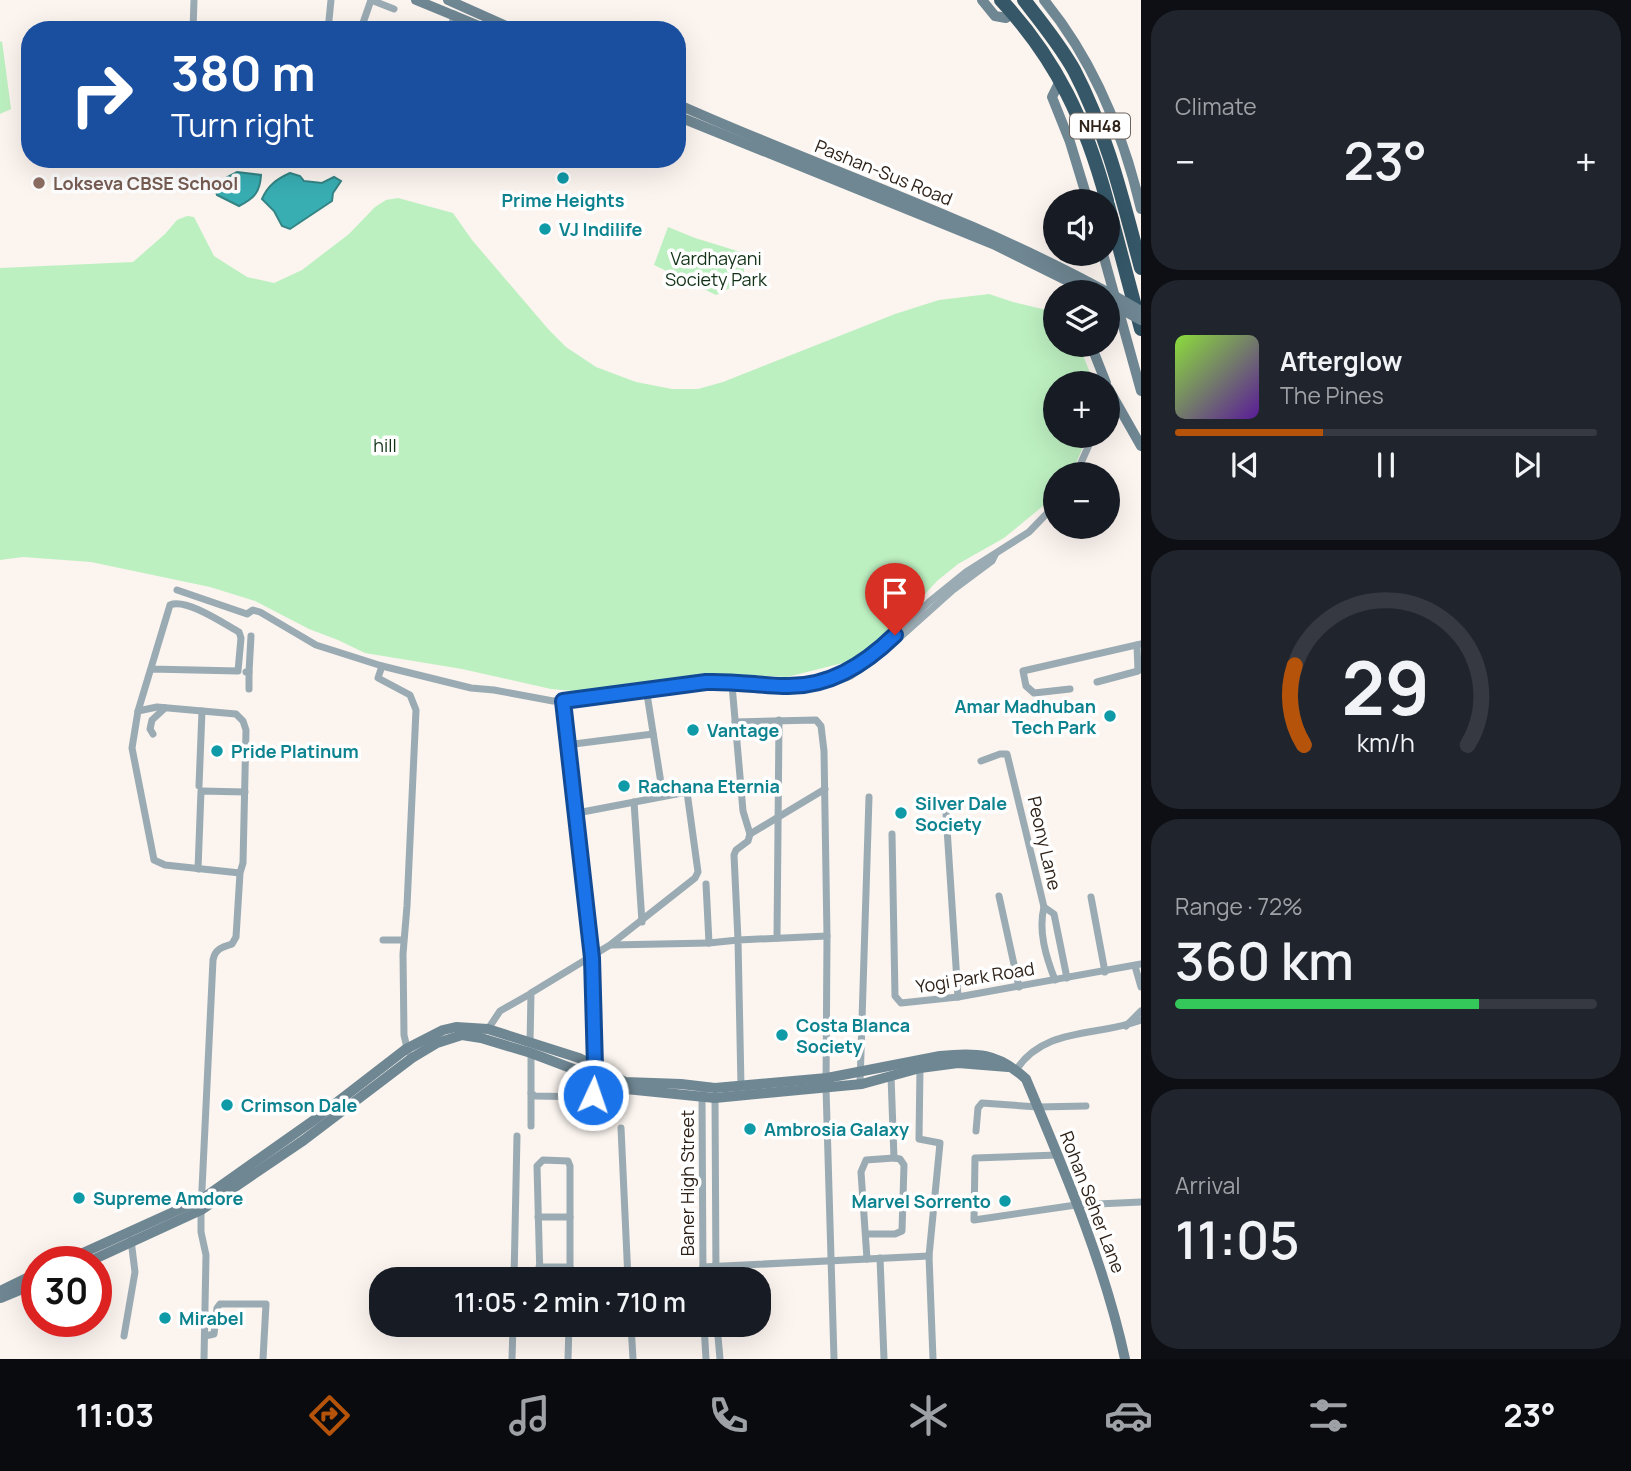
<!DOCTYPE html>
<meta charset="utf-8">
<style>
:root{--surface:#171b24;--page:#20242c;--text:#f1f3f6;--muted:#9ea1a6;--line:#363941;--accent:#b45309}
body{margin:0;font-family:Manrope,sans-serif;background:var(--page);color:var(--text);height:100vh;display:flex;flex-direction:column;font-size:26px;white-space:nowrap}
*{box-sizing:border-box;margin:0}
p{font-size:23px;color:var(--muted)}
.icon{flex:none;width:38px;height:38px;fill:none;stroke:currentColor;stroke-width:2;stroke-linecap:round;stroke-linejoin:round}
.map{position:relative;flex:1;overflow:hidden}
.details{display:flex;flex-direction:column;gap:10px;padding:10px;background:#0d0f14;width:490px}
.details>*{flex:none}
.banner{position:absolute;left:21px;top:21px;width:665px;height:147px;border-radius:28px;box-shadow:0 7px 28px #0002;background:#1a4fa0;color:#fff;overflow:hidden}
.controls{position:absolute;left:1043px;top:189px;display:grid;gap:14px}
.controls a{display:grid;place-items:center;width:77px;height:77px;border-radius:50%;background:var(--surface);box-shadow:0 7px 28px #0002;font-size:35px}
.speed{position:absolute;left:21px;top:1246px;display:flex;gap:14px;font-size:35px;font-weight:700;text-align:center}
.speed>*{display:grid;place-content:center;width:91px;height:91px;border-radius:50%;background:var(--surface);box-shadow:0 7px 28px #0002;line-height:1}
.speed .limit{border:10px solid #d22;background:#fff;color:#111}
.pin{position:absolute;display:grid;place-items:center;width:60px;height:60px;color:#fff;margin:-72px -30px;border-radius:50% 50% 50% 0;rotate:-45deg;box-shadow:0 0 7px #0007}
.pin .icon{rotate:45deg}
.me{position:absolute;width:77px;margin:-38px;rotate:3deg;stroke-linejoin:round;filter:drop-shadow(0 0 5px #0008)}
.turn{display:flex;align-items:center;gap:24px;height:147px;padding:0 35px;font-size:32px}
.turn .icon{width:91px;height:91px;stroke-width:2.5}
.turn b{display:block;font-size:49px;line-height:60px}
.big{font-size:52px;font-weight:600;line-height:1.1}
.details .card{flex:1;display:flex;flex-direction:column;justify-content:center;gap:10px;min-width:0;padding:0 24px;border-radius:28px;background:var(--page)}
.details .dial{align-items:center;gap:0}
.dial svg{height:182px;overflow:visible;fill:none;stroke:var(--line);stroke-width:7;stroke-linecap:round;text-anchor:middle}
.dial text{fill:var(--text);stroke:none}
.song{display:flex;align-items:center;gap:21px}
.cover{width:84px;height:84px;border-radius:10px;background:linear-gradient(135deg,hsl(90 70% 55%),hsl(270 70% 35%))}
.played{height:7px;border-radius:4px;background:linear-gradient(90deg,var(--accent) 35%,var(--line) 35%)}
.keys{display:flex;justify-content:space-around;direction:ltr}
.heat{display:flex;justify-content:space-between;align-items:center;font-size:38px;direction:ltr}
.charge{height:10px;border-radius:5px;background:linear-gradient(90deg,#34c759 72%,var(--line) 0)}
.trip{position:absolute;left:369px;top:1267px;width:402px;height:70px;border-radius:28px;background:var(--surface);box-shadow:0 7px 28px #0002;font-weight:600;line-height:70px;text-align:center}
.tab-bar{display:flex;height:112px;justify-content:space-around;align-items:center;background:#090b0e;color:var(--muted)}
.tab-bar .icon{width:49px;height:49px}
.tab-bar .active{color:var(--accent)}
.tab-bar b{font-size:32px;color:var(--text)}
main{display:flex;flex:1;min-height:0}
.map>svg:first-child{display:block}
.green{fill:#bdf0c1}
.water{fill:#38aeb3;stroke:#358485;stroke-width:2}
.lines{fill:none;stroke-linecap:round;stroke-linejoin:round}
.street{stroke:#9babb3;stroke-width:7}
.secondary{stroke:#6f8793;stroke-width:10}
.highway{stroke:#355767;stroke-width:14}
.secondary-bridge{stroke:#6f8793;stroke-width:10}
.route-casing{stroke:#114b97;stroke-width:18}
.route{stroke:#1a73e8;stroke-width:12}
.culture-dot{fill:#0f9aa8;stroke:#fff;stroke-width:2.5}
.education-dot{fill:#8d6e63;stroke:#fff;stroke-width:2.5}
.labels{text-anchor:middle;dominant-baseline:central;stroke-width:7;stroke-linejoin:round;paint-order:stroke}
.shield{fill:#fff;stroke:#6d645e;stroke-width:2}
.shield-label{font-size:16px;font-weight:bold;fill:#2e2219}
.street-label{font-size:18px;fill:#2e2219;stroke:#fff}
.education-label{font-size:18px;font-weight:bold;fill:#785e54;stroke:#fff;text-anchor:start}
.culture-label{font-size:18px;font-weight:bold;fill:#0d838f;stroke:#fff;text-anchor:start}
.park-label{font-size:18px;fill:#113216;stroke:#fff}
</style>
<main>
<div class="map">
<svg width="1141" height="1359" viewBox="0 0 1141 1359">
<rect width="100%" height="100%" fill="#fbf4ef"/>
<g class="green">
<path d="M2,41L11,109L0,114V42Z"/>
<path d="M398,198L453,213L472,240L549,330L566,347L596,367L636,382L672,389H698L723,382L895,314L939,300L989,294L1013,302L1055,312V345H1079L1094,383H1055V436H1088L1071,474H1055V494L1049,501L1004,538L958,564L937,581L883,640L851,661L787,677L704,673L686,677L587,692L551,689L462,669L365,653L338,640L309,629L255,601L210,587L91,562L23,557L0,560V268L133,262L165,234L177,220L187,216L194,217L214,256L247,277L274,283L302,270L349,234L375,207L386,200Z"/>
<path d="M668,227L695,238L744,253V281L716,295L654,265Z"/>
</g>
<g class="water">
<path d="M237,172L261,175C260,193 254,198 239,206L217,195L214,184Z"/>
<path d="M290,173L300,176L304,181L322,183L334,177L341,181L333,193L332,201L290,229L282,226L274,211L262,199C268,185 277,179 290,173Z"/>
</g>
<g class="lines">
<g class="street">
<path d="M371,0L394,9"/>
<path d="M193,30L194,0"/>
<path d="M328,30L331,0"/>
<path d="M364,30L363,23L371,0"/>
<path d="M451,30L454,14"/>
<path d="M1076,474L1093,436"/>
<path d="M177,590L247,614L253,610L260,612L316,645L382,666L471,688L494,690L553,701L706,682L801,686L835,677L865,662L929,602L966,572L1029,532L1055,505"/>
<path d="M886,650L953,590L992,561L995,555"/>
<path d="M382,666L378,678L410,695L416,710L407,906L403,954L404,1035L408,1052"/>
<path d="M246,672H249V689"/>
<path d="M249,672L251,636"/>
<path d="M1097,682L1138,671L1137,645"/>
<path d="M833,683L851,676L874,660"/>
<path d="M1070,689L1034,693L1026,686L1023,671L1141,644"/>
<path d="M647,694L663,796"/>
<path d="M138,711L170,605C186,598 223,623 239,632L241,638L238,671L151,669"/>
<path d="M735,722L816,720L821,726L824,751L827,936L738,940L741,1086"/>
<path d="M153,734L150,729L152,720L165,708"/>
<path d="M566,745L653,734"/>
<path d="M981,761L1000,754H1007L1044,907C1038,931 1046,957 1055,980"/>
<path d="M199,786L202,711"/>
<path d="M634,802L642,922"/>
<path d="M946,813L958,997"/>
<path d="M750,834L825,789"/>
<path d="M892,834L895,996L901,1003L958,997L1141,964"/>
<path d="M198,869L201,791L245,792"/>
<path d="M706,884L709,943L738,940L734,855L736,850L748,841L750,834L743,811L732,685"/>
<path d="M999,896L1019,987"/>
<path d="M1091,897L1105,972"/>
<path d="M1044,907L1054,914L1067,978"/>
<path d="M827,936L826,1088L834,1359"/>
<path d="M777,938L779,720"/>
<path d="M383,940H403"/>
<path d="M611,945L709,943"/>
<path d="M1135,966L1141,987"/>
<path d="M1126,1026L1141,1011"/>
<path d="M488,1029L500,1011L530,994"/>
<path d="M530,1044L531,993L610,945L695,878L698,872L687,792L577,813"/>
<path d="M531,1053V1093L535,1096L589,1097L593,1095L592,1076L595,1067L592,958L563,701"/>
<path d="M920,1068L919,1139L940,1143L929,1256L933,1359"/>
<path d="M1016,1070C1045,1026 1098,1037 1141,1020"/>
<path d="M860,1084L869,797"/>
<path d="M702,1094L703,1279"/>
<path d="M715,1096L716,1279"/>
<path d="M531,1126V1093"/>
<path d="M621,1128L628,1279"/>
<path d="M976,1131L978,1108L982,1103L1038,1107L1086,1106"/>
<path d="M1057,1155L975,1158L974,1220L1076,1205L1141,1202"/>
<path d="M538,1217H570"/>
<path d="M866,1234H895L902,1231L904,1165L900,1159L894,1158"/>
<path d="M880,1258L884,1359"/>
<path d="M867,1259L861,1172L866,1160L894,1158L891,1076"/>
<path d="M539,1267H570"/>
<path d="M703,1267L929,1256"/>
<path d="M514,1279L517,1136"/>
<path d="M540,1279L537,1166L543,1160L568,1161L570,1166V1279"/>
<path d="M631,1325L633,1359"/>
<path d="M704,1325L706,1359"/>
<path d="M717,1325L720,1359"/>
<path d="M124,1336L135,1272L131,1240"/>
<path d="M205,1336L214,1334L217,1308L220,1304H266L263,1359"/>
<path d="M204,1359L206,1255L201,1232V1210L213,960C215,949 222,947 232,944L236,937L240,873L243,863L246,730L243,721L236,714L157,707L138,711L132,748L154,860L165,865L240,873"/>
<path d="M512,1359L513,1325"/>
<path d="M568,1359L569,1325"/>
</g>
<g class="secondary">
<path d="M416,0L489,30"/>
<path d="M448,0L515,30"/>
<path d="M982,0L995,16L1006,18L1013,13"/>
<path d="M1044,0C1094,61 1123,132 1141,209"/>
<path d="M1061,79L1052,97L1070,142L1088,201"/>
<path d="M677,104C820,168 970,217 1107,292"/>
<path d="M677,116L993,244L1090,292"/>
<path d="M1103,254L1141,391"/>
<path d="M1091,345L1106,383"/>
<path d="M1108,388L1141,446"/>
<path d="M63,1262L202,1199L314,1120L406,1049L443,1030L456,1027L488,1029L579,1058L625,1082L681,1084L715,1088L827,1078L940,1056C976,1052 998,1053 1026,1079C1064,1170 1104,1262 1125,1359"/>
<path d="M88,1262L201,1210L304,1140L412,1058L437,1043L462,1035L481,1038L531,1053L592,1076L616,1088L715,1098L862,1084L920,1068L958,1063L1008,1067"/>
<path d="M0,1291L37,1273"/>
<path d="M1,1298L37,1283"/>
</g>
<g class="highway">
<path d="M1001,0C1057,60 1086,123 1107,201"/>
<path d="M1024,0C1042,23 1060,45 1074,70C1107,133 1123,201 1141,268"/>
<path d="M1108,205L1141,329"/>
</g>
<g class="secondary-bridge">
<path d="M1108,292L1141,311"/>
<path d="M1108,302L1141,320"/>
</g>
</g>
<g class="lines">
<g class="route-casing">
<path id="route" d="M593,1095L592,1076L595,1067L592,958L563,701L706,682C732,681 757,685 783,686C828,688 864,665 895,635"/>
</g>
<use href="#route" class="route"/>
</g>
<g class="culture-dot">
<circle cx="563" cy="178" r="7"/>
<circle cx="545" cy="229" r="7"/>
<circle cx="1110" cy="716" r="7"/>
<circle cx="693" cy="730" r="7"/>
<circle cx="217" cy="751" r="7"/>
<circle cx="624" cy="786" r="7"/>
<circle cx="901" cy="813" r="7"/>
<circle cx="782" cy="1035" r="7"/>
<circle cx="227" cy="1105" r="7"/>
<circle cx="750" cy="1129" r="7"/>
<circle cx="79" cy="1198" r="7"/>
<circle cx="1005" cy="1201" r="7"/>
<circle cx="165" cy="1318" r="7"/>
</g>
<circle class="education-dot" cx="39" cy="183" r="7"/>
<g class="labels">
<rect class="shield" x="1070" y="113.5" width="60" height="25" rx="5"/>
<g class="shield-label">
<text x="1100" y="126">NH48</text>
</g>
<g class="street-label">
<text transform="translate(884 172) rotate(22)">Pashan-Sus Road</text>
<text transform="translate(1045 843) rotate(77)">Peony Lane</text>
<text transform="translate(975 977) rotate(-9)">Yogi Park Road</text>
<text transform="translate(687 1183) rotate(-90)">Baner High Street</text>
<text transform="translate(1093 1202) rotate(69)">Rohan Seher Lane</text>
</g>
<g class="education-label">
<text x="53" y="183">Lokseva CBSE School</text>
</g>
<g class="culture-label">
<text x="563" y="200" text-anchor="middle">Prime Heights</text>
<text x="559" y="229">VJ Indilife</text>
<text x="1096" y="706" text-anchor="end">Amar Madhuban<tspan x="1096" dy="21">Tech Park</tspan></text>
<text x="707" y="730">Vantage</text>
<text x="231" y="751">Pride Platinum</text>
<text x="638" y="786">Rachana Eternia</text>
<text x="915" y="803">Silver Dale<tspan x="915" dy="21">Society</tspan></text>
<text x="796" y="1025">Costa Blanca<tspan x="796" dy="21">Society</tspan></text>
<text x="241" y="1105">Crimson Dale</text>
<text x="764" y="1129">Ambrosia Galaxy</text>
<text x="93" y="1198">Supreme Amdore</text>
<text x="991" y="1201" text-anchor="end">Marvel Sorrento</text>
<text x="179" y="1318">Mirabel</text>
</g>
<g class="park-label">
<text x="716" y="258">Vardhayani<tspan x="716" dy="21">Society Park</tspan></text>
<text x="385" y="445">hill</text>
</g>
</g>
</svg>
<div class="controls">
<a><svg class="icon" aria-label="sound" viewBox="0 0 24 24"><path d="M4 9h4l5-4v14l-5-4H4zM17 9q2 3 0 6"/></svg></a>
<a><svg class="icon" aria-label="layers" viewBox="0 0 24 24"><path d="M12 4l9 5-9 5-9-5zM3 14l9 5 9-5"/></svg></a>
<a>+</a>
<a>−</a>
</div>
<div class="speed"><div class="limit">30</div></div>
<div class="pin" style="left:895px;top:635px;background:#d93025"><svg class="icon" aria-label="arrive" viewBox="0 0 24 24"><path d="M6 21V4h12l-3 4 3 4H6"/></svg></div>
<svg class="me" style="left:593px;top:1095px" viewBox="-20 -20 40 40"><circle r="17" fill="#1a73e8" stroke="#fff" stroke-width="3"/><path d="M0-11L8 9 0 5-8 9z" fill="#fff"/></svg>
<div class="trip">11:05 · 2 min · 710 m</div>
<div class="banner">
<div class="turn"><svg class="icon" aria-label="right" viewBox="0 0 24 24"><path d="M7 20v-9h11M14 6l5 5-5 5"/></svg><div><b>380 m</b>Turn right</div></div>
</div>
</div>
<section class="details">
<div class="card"><p>Climate</p>
<div class="heat"><a>−</a><b class="big">23°</b><a>+</a></div>
</div>
<div class="card">
<div class="song"><i class="cover"></i><div><b>Afterglow</b><p>The Pines</p></div></div>
<div class="played"></div>
<div class="keys"><svg class="icon" aria-label="previous" viewBox="0 0 24 24"><path d="M18 5L8 12l10 7zM5 5v14"/></svg><svg class="icon" aria-label="pause" viewBox="0 0 24 24"><path d="M8 5v14M16 5v14"/></svg><svg class="icon" aria-label="next" viewBox="0 0 24 24"><path d="M6 5l10 7-10 7zM19 5v14"/></svg></div>
</div>
<div class="card dial"><svg viewBox="0 0 100 80">
<path d="M14 69A42 42 0 1 1 86 69"/>
<path d="M14 69A42 42 0 0 1 10 34" stroke="#b45309"/>
<text x="50" y="56" font-size="32" font-weight="700">29</text>
<text x="50" y="72" font-size="11">km/h</text>
</svg></div>
<div class="card"><p>Range · 72%</p><b class="big">360 km</b><div class="charge"></div></div>
<div class="card"><p>Arrival</p><b class="big">11:05</b></div>
</section>
</main>
<nav class="tab-bar">
<b>11:03</b>
<svg class="icon active" aria-label="directions" viewBox="0 0 24 24"><path d="M12 3l9 9-9 9-9-9zM9 14v-3h6M13 9l2 2-2 2"/></svg>
<svg class="icon" aria-label="music" viewBox="0 0 24 24"><path d="M9 18V5l10-2v13"/><circle cx="6" cy="18" r="3"/><circle cx="16" cy="16" r="3"/></svg>
<svg class="icon" aria-label="phone" viewBox="0 0 24 24"><path d="M5 4h4l2 5-3 2q2 4 5 5l2-3 5 2v4C11 20 4 13 5 4z"/></svg>
<svg class="icon" aria-label="climate" viewBox="0 0 24 24"><path d="M12 3v18M4 7l16 10M4 17L20 7"/></svg>
<svg class="icon" aria-label="car" viewBox="0 0 24 24"><path d="M5 17H2v-5l4-1 3-4h7l3 4 3 1v5h-3M9 17h6M6 11h13"/><circle cx="7" cy="17" r="2"/><circle cx="17" cy="17" r="2"/></svg>
<svg class="icon" aria-label="filters" viewBox="0 0 24 24"><path d="M4 7h16M4 17h16"/><circle cx="9" cy="7" r="2"/><circle cx="15" cy="17" r="2"/></svg>
<b>23°</b>
</nav>
